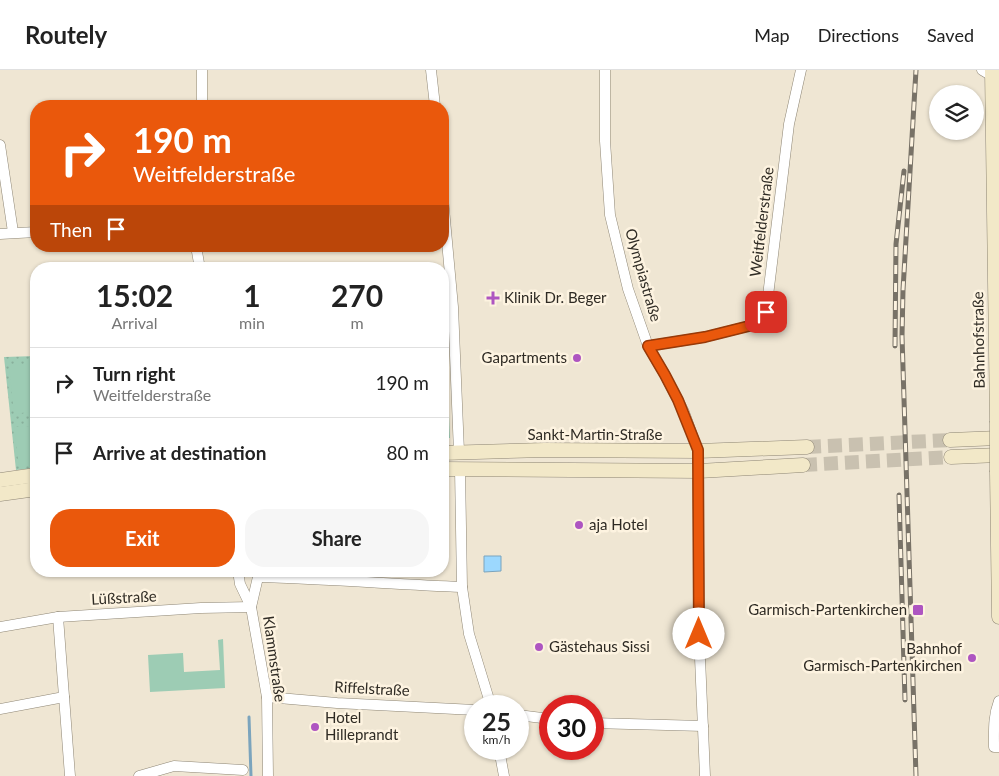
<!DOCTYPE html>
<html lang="en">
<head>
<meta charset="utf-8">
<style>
	:root { --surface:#fff; --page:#f6f6f6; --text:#222; --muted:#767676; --line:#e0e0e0; --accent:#ea580c }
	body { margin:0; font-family:Lato,sans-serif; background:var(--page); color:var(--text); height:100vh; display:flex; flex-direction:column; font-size:19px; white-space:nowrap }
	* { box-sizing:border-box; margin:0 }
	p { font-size:16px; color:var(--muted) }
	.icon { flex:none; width:28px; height:28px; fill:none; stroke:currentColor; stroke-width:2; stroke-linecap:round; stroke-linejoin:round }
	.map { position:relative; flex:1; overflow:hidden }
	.details { position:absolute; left:30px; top:192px; width:419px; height:315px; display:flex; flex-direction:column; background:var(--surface); border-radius:20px; box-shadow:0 1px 4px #0004 }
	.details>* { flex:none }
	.guide { position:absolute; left:30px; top:30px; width:419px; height:152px; border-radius:20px; box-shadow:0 1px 4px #0004; background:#ea580c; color:#fff; overflow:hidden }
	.controls { position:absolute; left:929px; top:15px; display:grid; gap:10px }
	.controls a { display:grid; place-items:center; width:55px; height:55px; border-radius:50%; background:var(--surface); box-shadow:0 1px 4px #0004; font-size:25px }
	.speed { position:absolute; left:464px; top:625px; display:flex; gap:10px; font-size:25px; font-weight:700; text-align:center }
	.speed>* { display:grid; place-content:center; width:65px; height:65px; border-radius:50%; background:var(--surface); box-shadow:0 1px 4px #0004; line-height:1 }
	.speed small { font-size:12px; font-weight:400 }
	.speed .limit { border:8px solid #d22; background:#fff; color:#111 }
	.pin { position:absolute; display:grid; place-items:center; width:42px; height:42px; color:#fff; margin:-21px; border-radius:10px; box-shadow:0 2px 8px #0006 }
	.me { position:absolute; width:55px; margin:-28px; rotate:0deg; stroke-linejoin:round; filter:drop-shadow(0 0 4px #0008) }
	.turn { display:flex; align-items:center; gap:18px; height:105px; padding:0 20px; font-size:22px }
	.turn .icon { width:65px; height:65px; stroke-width:2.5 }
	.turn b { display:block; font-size:35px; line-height:42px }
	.then { display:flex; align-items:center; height:48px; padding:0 20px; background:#0003; gap:10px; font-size:19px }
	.eta { display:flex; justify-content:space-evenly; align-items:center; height:85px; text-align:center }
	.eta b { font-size:30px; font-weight:700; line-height:35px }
	.primary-button { display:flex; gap:10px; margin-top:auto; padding:10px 20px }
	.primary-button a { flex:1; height:58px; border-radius:20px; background:var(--accent); color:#fff; font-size:20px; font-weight:700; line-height:58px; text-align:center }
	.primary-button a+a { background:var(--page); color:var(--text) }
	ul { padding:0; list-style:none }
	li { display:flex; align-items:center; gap:15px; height:70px; padding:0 20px; border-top:1px solid var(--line) }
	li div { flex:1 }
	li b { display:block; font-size:19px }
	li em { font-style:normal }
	header { display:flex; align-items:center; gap:30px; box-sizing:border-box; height:70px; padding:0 25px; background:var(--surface); border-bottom:1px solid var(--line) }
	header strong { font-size:24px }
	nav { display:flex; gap:28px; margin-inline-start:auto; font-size:18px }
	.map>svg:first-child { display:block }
	.grass { fill:url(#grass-tufts) }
	.park { fill:url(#park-dots) }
	.garden { fill:#9dccb4 }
	.water { fill:#9cd8fe; stroke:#7ba4bd }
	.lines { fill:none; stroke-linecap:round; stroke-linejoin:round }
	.stream { stroke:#7ba4bd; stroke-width:3 }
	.secondary-tunnel { stroke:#c9c1b0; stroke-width:14; stroke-dasharray:14 7; stroke-linecap:butt }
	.street-casing { stroke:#8e8675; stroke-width:11 }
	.secondary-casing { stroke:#8e8675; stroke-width:15 }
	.street { stroke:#fff; stroke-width:10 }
	.secondary { stroke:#f2e8c8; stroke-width:14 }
	.rail-casing { stroke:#787267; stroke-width:5 }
	.rail { stroke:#fdf3e0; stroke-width:3; stroke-dasharray:9; stroke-linecap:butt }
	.secondary-bridge-casing { stroke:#8e8675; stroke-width:15; stroke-linecap:butt }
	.secondary-bridge { stroke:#f2e8c8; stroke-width:14 }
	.route-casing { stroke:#983908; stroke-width:12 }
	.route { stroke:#ea580c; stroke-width:9 }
	.poi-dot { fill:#ae55c1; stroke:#fdf3e0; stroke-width:2 }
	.labels { text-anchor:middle; stroke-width:5; stroke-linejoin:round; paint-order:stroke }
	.street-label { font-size:15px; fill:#2f2b24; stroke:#fdf3e0 }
	.poi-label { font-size:15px; fill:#2f2b24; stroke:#fdf3e0; text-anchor:start }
</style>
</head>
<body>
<header>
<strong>Routely</strong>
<nav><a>Map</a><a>Directions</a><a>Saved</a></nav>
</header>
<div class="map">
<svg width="999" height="706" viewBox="0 0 999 706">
	<defs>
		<pattern id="grass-tufts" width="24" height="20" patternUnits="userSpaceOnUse" patternTransform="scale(1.25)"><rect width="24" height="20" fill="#9dccb4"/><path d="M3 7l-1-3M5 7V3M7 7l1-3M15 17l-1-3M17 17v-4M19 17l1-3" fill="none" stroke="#88af9b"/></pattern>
		<pattern id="park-dots" width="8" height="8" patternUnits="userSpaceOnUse" patternTransform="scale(1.25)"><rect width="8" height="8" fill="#9dccb4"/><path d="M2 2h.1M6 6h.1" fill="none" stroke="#88af9b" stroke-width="1.8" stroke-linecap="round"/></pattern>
	</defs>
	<rect width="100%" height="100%" fill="#efe6d3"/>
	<path class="grass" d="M448,320L450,368H443V321Z"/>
	<path class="park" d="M36,286V398L16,400L4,287Z"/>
	<g class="garden">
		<path d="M36,293V341L14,344L9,296Z"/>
		<path d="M36,356V394L19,397L14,357Z"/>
		<path d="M223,569L225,618L150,622L148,585L183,583L184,602L220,600L218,570Z"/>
	</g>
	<path class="water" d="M484,486H501V501L484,502Z"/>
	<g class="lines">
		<path class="stream" d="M249,647L251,706"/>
		<g class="secondary-tunnel">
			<path d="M807,377L950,370"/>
			<path d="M803,395L951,387"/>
		</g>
		<g class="street-casing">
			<g id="street">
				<path d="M202,0V36"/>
				<path d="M431,0L435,36"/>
				<path d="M605,0V71L610,145L628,219L648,276L665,305L684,342L698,381L699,564L705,706"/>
				<path d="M982,0L992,6L999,7"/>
				<path d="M0,75L13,162"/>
				<path d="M442,117L453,237L459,382"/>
				<path d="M0,164L36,162"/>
				<path d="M196,176L200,199"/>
				<path d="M648,276L705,267L757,254L766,242L789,54L801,0"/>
				<path d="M460,399L462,517L469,564L491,636"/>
				<path d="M238,501L240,514L251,537L267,627L268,706"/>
				<path d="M258,507C326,509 393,514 462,517"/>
				<path d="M251,537L258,507L257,501"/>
				<path d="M58,547L70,706"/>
				<path d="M0,557L58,547L201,538L251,537"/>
				<path d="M267,627L337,633L475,640"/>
				<path d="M999,631C993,647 994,660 994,677H999"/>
				<path d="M0,639L64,627"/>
				<path d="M518,645L550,649"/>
				<path d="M592,653L703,656"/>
				<path d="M499,679L504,706"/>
				<path d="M139,706L174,696L243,700"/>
			</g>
		</g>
		<g class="secondary-casing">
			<g id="secondary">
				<path d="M992,0L997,351"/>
				<path d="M950,370L999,368"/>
				<path d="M442,383L545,380L698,381L807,377"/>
				<path d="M951,387L999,385"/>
				<path d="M442,399L699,401L803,395"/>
				<path d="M997,402L999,547"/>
				<path d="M0,410L36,405"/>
				<path d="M0,424L36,419"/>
			</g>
		</g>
		<use href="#street" class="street"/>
		<use href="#secondary" class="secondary"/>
		<g class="rail-casing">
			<g id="rail">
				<path d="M895,276L896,174L904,101"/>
				<path d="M899,425L905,630"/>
				<path d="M916,706L902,266L903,220L916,0"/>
			</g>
		</g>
		<use href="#rail" class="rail"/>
		<g class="secondary-bridge-casing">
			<path id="secondary-bridge" d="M997,402V351"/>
		</g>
		<use href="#secondary-bridge" class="secondary-bridge"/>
	</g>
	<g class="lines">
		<g class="route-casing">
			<path id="route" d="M699,564L698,380L678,330L665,305L648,276L705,267L757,254L766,242"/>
		</g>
		<use href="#route" class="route"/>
	</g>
	<g class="poi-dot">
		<path d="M490.5 220.5h5v5h5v5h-5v5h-5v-5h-5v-5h5z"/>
		<circle cx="577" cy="288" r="5"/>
		<circle cx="579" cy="455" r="5"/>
		<rect x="912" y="534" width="12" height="12" rx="2.5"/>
		<circle cx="539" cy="577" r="5"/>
		<circle cx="972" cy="588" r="5"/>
		<circle cx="315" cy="657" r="5"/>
	</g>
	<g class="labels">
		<g class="street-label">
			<text transform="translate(762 152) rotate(-83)" y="5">Weitfelderstraße</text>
			<text transform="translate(643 205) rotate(74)" y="5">Olympiastraße</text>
			<text transform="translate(979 270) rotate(-91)" y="5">Bahnhofstraße</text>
			<text x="595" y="370">Sankt-Martin-Straße</text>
			<text transform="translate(124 528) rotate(-3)" y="5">Lüßstraße</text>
			<text transform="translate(274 589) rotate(82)" y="5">Klammstraße</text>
			<text transform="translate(372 619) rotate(3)" y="5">Riffelstraße</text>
		</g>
		<g class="poi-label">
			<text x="504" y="233">Klinik Dr. Beger</text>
			<text x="567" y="293" text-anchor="end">Gapartments</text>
			<text x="589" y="460">aja Hotel</text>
			<text x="907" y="545" text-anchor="end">Garmisch-Partenkirchen</text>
			<text x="549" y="582">Gästehaus Sissi</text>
			<text x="962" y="584" text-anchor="end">Bahnhof<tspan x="962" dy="17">Garmisch-Partenkirchen</tspan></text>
			<text x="325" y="653">Hotel<tspan x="325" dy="17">Hilleprandt</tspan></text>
		</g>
	</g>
</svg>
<div class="controls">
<a><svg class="icon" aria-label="layers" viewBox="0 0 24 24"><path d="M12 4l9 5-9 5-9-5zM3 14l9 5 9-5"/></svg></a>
</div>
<div class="speed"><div>25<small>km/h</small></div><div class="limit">30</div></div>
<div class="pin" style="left:766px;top:242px;background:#d93025"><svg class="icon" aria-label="arrive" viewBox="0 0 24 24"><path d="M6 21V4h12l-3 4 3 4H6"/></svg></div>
<svg class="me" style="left:699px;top:564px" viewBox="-20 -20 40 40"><circle r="19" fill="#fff"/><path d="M0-13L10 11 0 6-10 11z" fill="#ea580c"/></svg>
<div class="guide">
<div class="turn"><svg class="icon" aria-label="right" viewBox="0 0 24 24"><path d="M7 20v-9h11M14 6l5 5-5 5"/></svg><div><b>190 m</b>Weitfelderstraße</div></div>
<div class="then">Then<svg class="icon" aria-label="arrive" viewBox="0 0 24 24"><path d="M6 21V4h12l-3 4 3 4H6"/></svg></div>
</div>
<section class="details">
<div class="eta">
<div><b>15:02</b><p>Arrival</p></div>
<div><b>1</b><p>min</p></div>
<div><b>270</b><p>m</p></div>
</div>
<ul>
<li><svg class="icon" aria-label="right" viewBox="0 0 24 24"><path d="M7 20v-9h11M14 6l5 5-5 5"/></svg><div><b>Turn right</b><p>Weitfelderstraße</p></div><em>190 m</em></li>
<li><svg class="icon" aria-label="arrive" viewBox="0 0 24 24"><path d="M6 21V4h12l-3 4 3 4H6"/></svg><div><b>Arrive at destination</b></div><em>80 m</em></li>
</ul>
<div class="primary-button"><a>Exit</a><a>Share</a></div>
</section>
</div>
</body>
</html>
